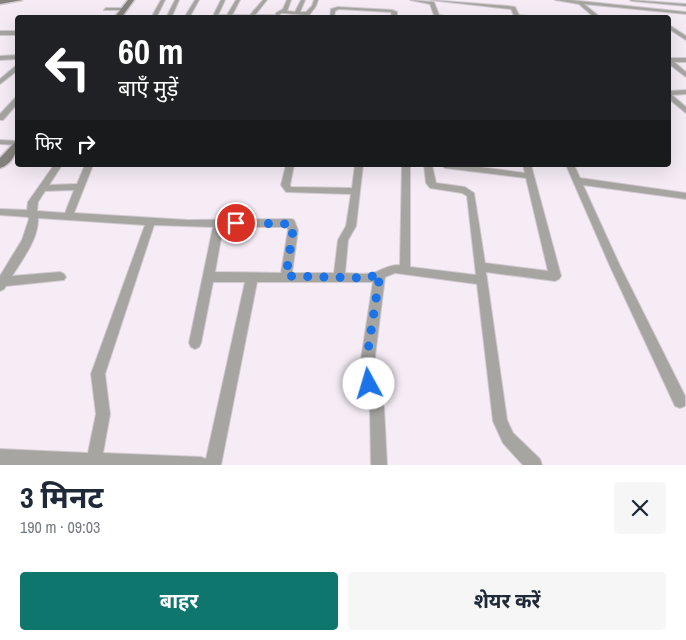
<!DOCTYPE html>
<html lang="hi">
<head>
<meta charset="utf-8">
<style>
	:root { --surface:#fff; --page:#f6f6f7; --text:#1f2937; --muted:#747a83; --accent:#0f766e }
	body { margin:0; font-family:"Archivo Narrow","Noto Sans Devanagari",sans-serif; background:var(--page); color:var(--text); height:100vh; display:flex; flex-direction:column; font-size:19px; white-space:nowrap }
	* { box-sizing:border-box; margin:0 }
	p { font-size:16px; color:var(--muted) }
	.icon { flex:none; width:28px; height:28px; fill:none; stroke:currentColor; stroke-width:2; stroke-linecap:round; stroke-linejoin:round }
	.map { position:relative; height:465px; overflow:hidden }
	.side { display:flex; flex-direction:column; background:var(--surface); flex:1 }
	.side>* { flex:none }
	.hud { position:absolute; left:15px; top:15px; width:656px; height:152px; border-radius:5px; box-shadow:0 5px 20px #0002; background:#202124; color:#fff; overflow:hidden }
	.pin { position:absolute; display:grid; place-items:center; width:42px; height:42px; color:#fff; margin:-21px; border:2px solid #fff; border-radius:50%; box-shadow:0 1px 5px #0007 }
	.me { position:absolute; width:55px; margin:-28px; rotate:354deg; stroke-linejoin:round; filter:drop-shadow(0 0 4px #0008) }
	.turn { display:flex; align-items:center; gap:18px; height:105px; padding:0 20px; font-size:22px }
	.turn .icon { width:65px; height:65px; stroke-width:2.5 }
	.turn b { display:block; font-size:35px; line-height:42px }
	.then { display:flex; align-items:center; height:48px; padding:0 20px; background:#0003; gap:10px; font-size:19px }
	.round { display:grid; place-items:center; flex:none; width:52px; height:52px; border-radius:5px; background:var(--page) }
	.overview { display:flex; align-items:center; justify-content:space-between; height:85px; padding:0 20px }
	h1 { font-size:30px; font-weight:700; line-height:38px }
	.button { display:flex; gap:10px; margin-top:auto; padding:10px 20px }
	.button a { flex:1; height:58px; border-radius:5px; background:var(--accent); color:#fff; font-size:20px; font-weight:700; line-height:58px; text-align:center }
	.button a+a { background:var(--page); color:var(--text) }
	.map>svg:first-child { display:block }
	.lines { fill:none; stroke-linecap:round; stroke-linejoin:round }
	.street-casing { stroke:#d0c9d0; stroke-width:2 }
	.secondary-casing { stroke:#d0c9d0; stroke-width:3 }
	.street { fill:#a7a5a1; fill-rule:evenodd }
	.secondary { fill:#85817c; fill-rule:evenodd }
	.route { stroke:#1a73e8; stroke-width:9; stroke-dasharray:0 16.2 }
</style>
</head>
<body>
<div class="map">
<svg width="686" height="465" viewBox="0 0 686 465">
	<rect width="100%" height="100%" fill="#f5ecf5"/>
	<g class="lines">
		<g class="street-casing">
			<g id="street">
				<path d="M161,0H165L156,18H151Z"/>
				<path d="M175,0H179L171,18H166Z"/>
				<path d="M195,0H199L189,18H184Z"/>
				<path d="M221,0H225L218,15H227L236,0H240L232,15H250L263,0H267L255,15H276V13L283,9L287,0H291L287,11L295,12L301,0H305L300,12H306L312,6L314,0H318L316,6L307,18H302L304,15L282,13L275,17L212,18Z"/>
				<path d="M410,0L434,2L439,15L456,18H435L430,4Z"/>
				<path d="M430,0L508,6L515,7L519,15L549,18H515L511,9Z"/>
				<path d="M555,0H570L686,12V14L584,4L601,18H595L579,4Z"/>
				<path d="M630,0L686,4V6L632,1Z"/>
				<path d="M338,7L392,10L397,12V18H392L391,12L339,9L335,11L334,18H330L331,9Z"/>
				<path d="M106,8H124L126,9L124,10H104Z"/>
				<path d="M669,25L686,36V40L669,29Z"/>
				<rect x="0" y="31" width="18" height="4"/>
				<path d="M18,55V59L0,60V56Z"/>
				<path d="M669,58H686V62H674L686,72V77L669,64Z"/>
				<path d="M18,64V70L0,84V79Z"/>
				<path d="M686,90V94L672,95L686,107V113L669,99V91Z"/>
				<path d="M18,97V103L3,120H0V114L15,98Z"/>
				<path d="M0,140L18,141V145L0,144Z"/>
				<path d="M54,165H62L49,185L77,184L85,165H93L74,213L188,220L291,219L294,220L298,230L292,273H334L338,240L346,226L351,194L286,192L281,185L286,165H294L290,185L291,187L352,188L355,165H363L356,226L348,240L345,273C354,273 364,275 373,273C382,270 390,264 400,265L402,165H410V267L476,275L467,196L462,193L430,188L426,183L424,165H432L436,183L465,187L474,193L485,263L548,271L526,178L445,168L441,165H465L525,173L523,165H531L561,276L559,279L555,281L486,272L507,420L513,433L540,459L542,465H523L503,443L493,421L477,284L395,273L385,277L373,372L384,408L387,465H371L370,408L359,372L373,282H257L221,465H0V449L88,453L96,414L91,374L145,225L38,218C39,238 22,260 12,276L60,272L64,274L66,277L64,280L6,286L4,289L0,291V276L22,240L29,219L28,217L0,215V209L27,210L28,202ZM74,190L65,213L37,211L38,202L45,191ZM154,225L213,227L189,343L191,347L195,349L199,347L201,343L213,282H245L206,459L201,457L103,453L110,414L105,374ZM223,227H287L288,230L281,273L215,272Z"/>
				<path d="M566,165H574L580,178L686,193V199L583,185L620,266L685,396V406L680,408L675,406L610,266Z"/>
			</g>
		</g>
		<g class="secondary-casing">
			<g id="secondary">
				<path d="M0,0H22L0,4Z"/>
				<path d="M128,0H134L121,18H114Z"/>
				<path d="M18,141C18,152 11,165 0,168V158L15,142Z"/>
			</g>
		</g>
		<use href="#street" class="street"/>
		<use href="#secondary" class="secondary"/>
	</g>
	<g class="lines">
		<path class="route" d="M236,223L291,224L293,230L286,276L366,278L380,274L366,363L369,384"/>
	</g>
</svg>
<div class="pin" style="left:236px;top:223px;background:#d93025"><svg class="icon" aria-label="arrive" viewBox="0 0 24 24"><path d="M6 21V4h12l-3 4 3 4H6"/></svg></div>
<svg class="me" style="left:369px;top:384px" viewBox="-20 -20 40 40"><circle r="19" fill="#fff"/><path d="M0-13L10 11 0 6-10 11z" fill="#1a73e8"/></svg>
<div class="hud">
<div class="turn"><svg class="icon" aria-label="left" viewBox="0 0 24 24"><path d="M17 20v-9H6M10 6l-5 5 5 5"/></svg><div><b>60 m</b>बाएँ मुड़ें</div></div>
<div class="then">फिर<svg class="icon" aria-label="right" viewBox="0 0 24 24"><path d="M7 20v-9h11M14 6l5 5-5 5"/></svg></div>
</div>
</div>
<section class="side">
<div class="overview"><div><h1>3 मिनट</h1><p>190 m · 09:03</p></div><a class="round"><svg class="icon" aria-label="close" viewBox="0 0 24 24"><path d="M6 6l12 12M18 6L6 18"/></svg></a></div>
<div class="button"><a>बाहर</a><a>शेयर करें</a></div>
</section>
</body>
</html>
